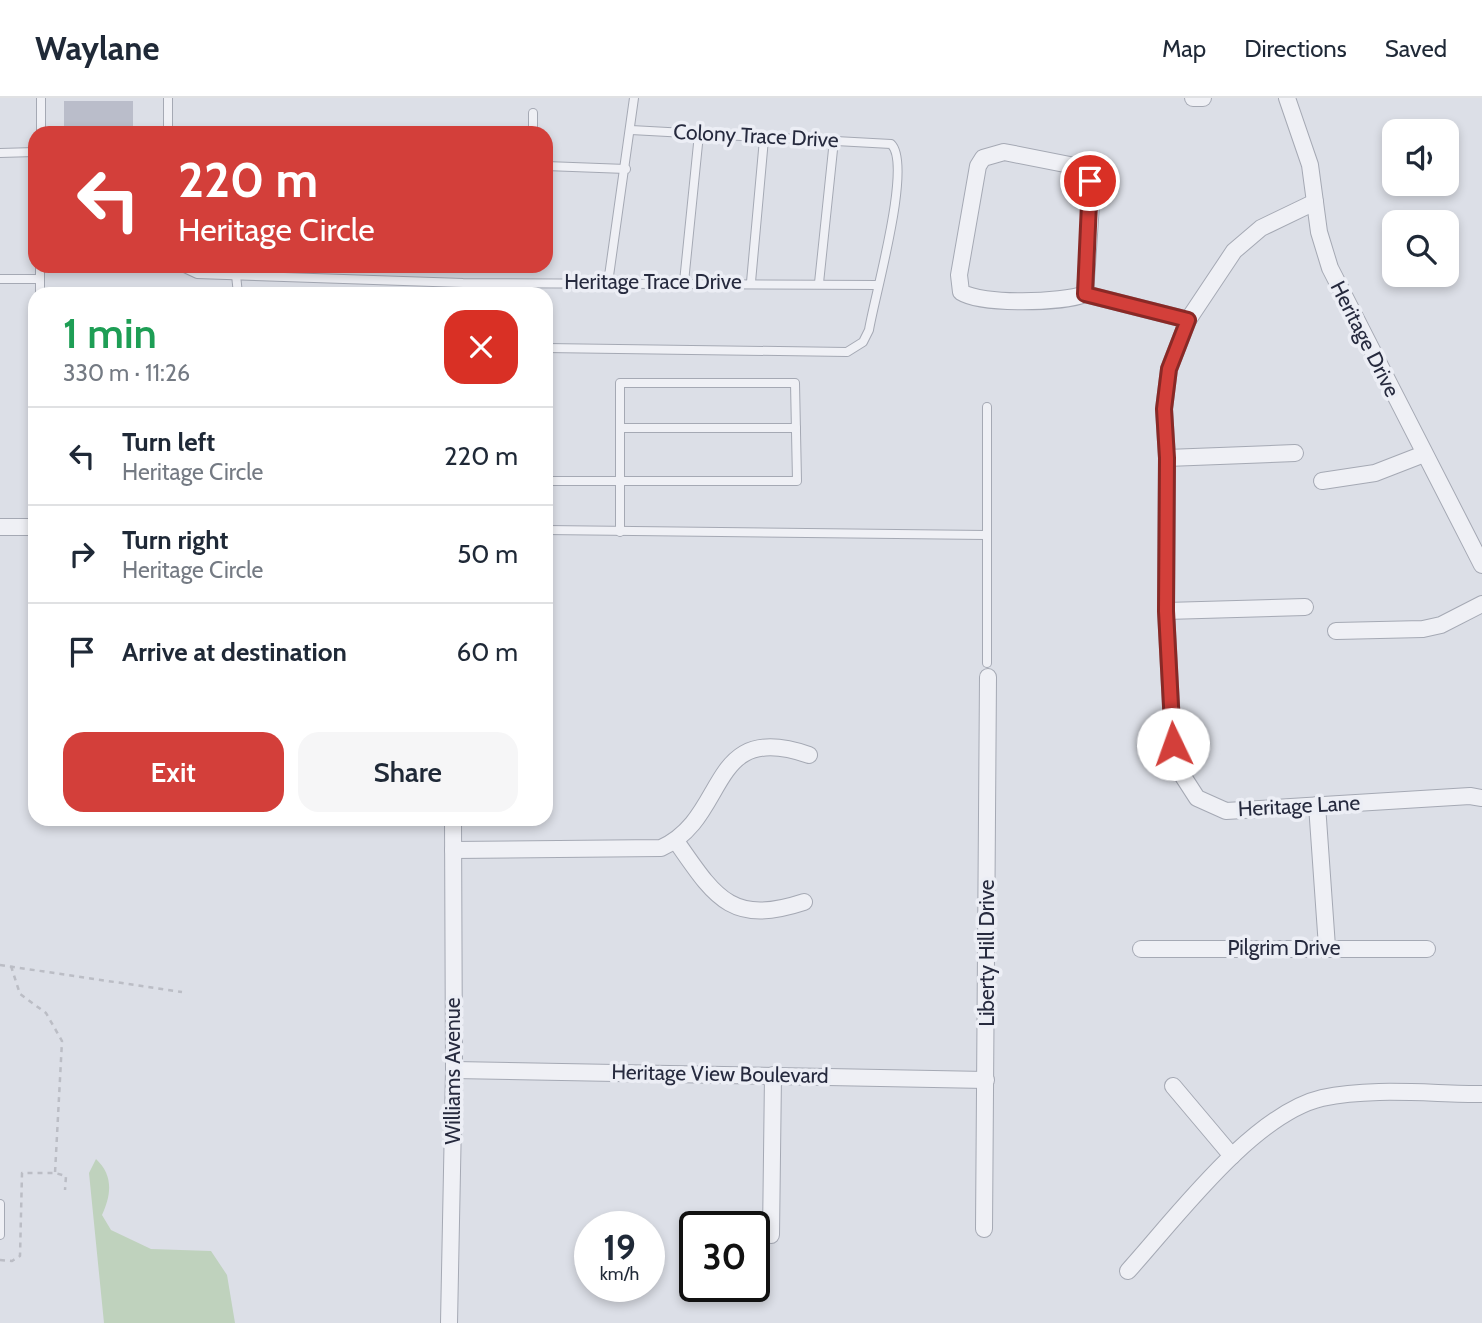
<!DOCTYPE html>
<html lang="en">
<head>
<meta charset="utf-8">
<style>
	:root { --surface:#fff; --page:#f6f6f7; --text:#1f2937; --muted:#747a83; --line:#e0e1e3; --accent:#d33f3a }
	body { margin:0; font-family:Cabin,sans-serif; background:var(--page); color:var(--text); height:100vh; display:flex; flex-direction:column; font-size:26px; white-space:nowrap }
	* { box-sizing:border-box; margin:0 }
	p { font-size:23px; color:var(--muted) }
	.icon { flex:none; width:38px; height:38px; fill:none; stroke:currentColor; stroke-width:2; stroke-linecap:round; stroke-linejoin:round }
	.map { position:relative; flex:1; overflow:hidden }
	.panel { position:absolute; left:28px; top:189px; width:525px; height:539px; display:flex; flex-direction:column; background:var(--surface); border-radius:21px; box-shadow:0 4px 10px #0003 }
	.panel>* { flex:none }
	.banner { position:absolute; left:28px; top:28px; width:525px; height:147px; border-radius:21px; box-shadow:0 4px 10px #0003; background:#d33f3a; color:#fff; overflow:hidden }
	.controls { position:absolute; left:1382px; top:21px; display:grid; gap:14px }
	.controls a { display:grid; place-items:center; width:77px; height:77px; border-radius:14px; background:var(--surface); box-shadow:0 4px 10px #0003; font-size:35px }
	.speed { position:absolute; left:574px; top:1113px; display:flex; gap:14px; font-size:35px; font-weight:700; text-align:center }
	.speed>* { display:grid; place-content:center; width:91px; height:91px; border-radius:50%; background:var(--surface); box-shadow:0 4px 10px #0003; line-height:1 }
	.speed small { font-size:18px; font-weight:400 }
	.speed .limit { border:4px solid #111; border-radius:10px; background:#fff; color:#111 }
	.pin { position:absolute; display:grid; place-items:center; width:60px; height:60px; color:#fff; margin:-30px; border:4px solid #fff; border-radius:50%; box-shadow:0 2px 7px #0007 }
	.me { position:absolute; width:77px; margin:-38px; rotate:357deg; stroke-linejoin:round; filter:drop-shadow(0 0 5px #0008) }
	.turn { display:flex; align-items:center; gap:24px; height:147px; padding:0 35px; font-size:32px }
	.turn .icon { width:91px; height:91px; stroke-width:2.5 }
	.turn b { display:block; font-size:49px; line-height:60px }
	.round { display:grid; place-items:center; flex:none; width:74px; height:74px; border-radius:21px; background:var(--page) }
	.head { display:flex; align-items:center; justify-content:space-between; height:119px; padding:0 35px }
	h1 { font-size:42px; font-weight:600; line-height:52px; color:#1e9e55 }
	.button { display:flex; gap:14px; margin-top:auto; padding:14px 35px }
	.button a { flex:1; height:80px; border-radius:21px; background:var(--accent); color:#fff; font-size:28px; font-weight:600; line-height:80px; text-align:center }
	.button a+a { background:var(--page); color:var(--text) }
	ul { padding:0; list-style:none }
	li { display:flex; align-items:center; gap:21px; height:98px; padding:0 35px; border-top:2px solid var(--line) }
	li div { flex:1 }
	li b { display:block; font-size:26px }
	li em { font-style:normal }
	header { display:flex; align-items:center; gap:42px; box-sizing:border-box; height:98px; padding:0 35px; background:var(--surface); border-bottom:2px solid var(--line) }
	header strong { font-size:33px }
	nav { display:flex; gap:38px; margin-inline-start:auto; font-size:24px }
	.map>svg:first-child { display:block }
	.green { fill:#bfd2bd }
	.building { fill:#babdca }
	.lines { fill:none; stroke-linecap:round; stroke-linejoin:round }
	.service-casing { stroke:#a5a9b4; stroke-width:10 }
	.minor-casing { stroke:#a5a9b4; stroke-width:18 }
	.path { stroke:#bbbdc5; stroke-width:2.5; stroke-dasharray:5 5; stroke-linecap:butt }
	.service { stroke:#eff0f5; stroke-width:8 }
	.minor { stroke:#eff0f5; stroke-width:16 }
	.route-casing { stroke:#892926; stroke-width:18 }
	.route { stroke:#d33f3a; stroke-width:12 }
	.labels { text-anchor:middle; stroke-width:7; stroke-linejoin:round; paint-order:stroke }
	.street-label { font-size:21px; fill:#262a3e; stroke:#eceef5 }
</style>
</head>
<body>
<header>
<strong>Waylane</strong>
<nav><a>Map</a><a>Directions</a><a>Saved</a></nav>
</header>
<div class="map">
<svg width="1482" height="1225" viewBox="0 0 1482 1225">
	<rect width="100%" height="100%" fill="#dcdfe7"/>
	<path class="green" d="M96,1061C114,1078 111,1097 102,1117L111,1132L151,1151L211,1153L227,1177L235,1225H104L89,1075Z"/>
	<rect class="building" x="64" y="3" width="69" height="32"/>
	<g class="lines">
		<g class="service-casing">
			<g id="service">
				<path d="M168,0V35"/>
				<path d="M533,15V35"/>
				<path d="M41,35V0"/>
				<path d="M183,35H275"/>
				<path d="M0,55L35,54"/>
				<path d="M546,68L626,71"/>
				<path d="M180,168L197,176L463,185L877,187"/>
				<path d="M236,177L238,196"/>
				<path d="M0,181H40"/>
				<path d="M684,184L699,36"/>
				<path d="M751,184L764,41"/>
				<path d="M608,185L634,0"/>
				<path d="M819,185L834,42"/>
				<path d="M40,196V168"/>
				<path d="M546,250L847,254L863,244L869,232C874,200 913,66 891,46L631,32"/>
				<path d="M987,309V565"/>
				<path d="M620,330H796"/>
				<path d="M546,383H797L795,285H620V434"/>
				<path d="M546,432L986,437"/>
				<path d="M0,1106V1137"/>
			</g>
		</g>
		<g class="minor-casing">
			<g id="minor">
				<path d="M1193,0H1203"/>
				<path d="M1287,0L1310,67L1319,134L1330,170L1482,467"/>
				<path d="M1315,104L1261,130L1234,153L1188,222L1169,271L1164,311L1167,360L1166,513L1173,646L1177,669L1197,700L1226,713L1470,698L1482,700"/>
				<path d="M1085,196L1092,92L1085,70L1004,54L983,60L978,68L959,177L961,194C982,207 1062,205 1085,196L1188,222"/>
				<path d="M1167,360L1295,355"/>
				<path d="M1322,383L1375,375L1424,356"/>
				<path d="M0,429H35"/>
				<path d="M1166,513L1305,509"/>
				<path d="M1336,533L1423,531L1441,527L1482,506"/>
				<path d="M1317,707L1327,849"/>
				<path d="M676,743C715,799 731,828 804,804"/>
				<path d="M453,752L661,750C730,719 706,621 809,657"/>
				<path d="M1141,851H1427"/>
				<path d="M454,972L986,982"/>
				<path d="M1173,988L1232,1058"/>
				<path d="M984,1131L988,579"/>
				<path d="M771,1137L773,977"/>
				<path d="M1128,1173C1175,1121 1253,1016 1322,1000C1373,989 1430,996 1482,996"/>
				<path d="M449,1225L454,972L453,721"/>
			</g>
		</g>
		<g class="path">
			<path d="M0,867L182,894"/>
			<path d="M11,868L20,896L46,915L62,943L55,1075"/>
			<path d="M0,1162L12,1163L20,1158L22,1075H55L66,1078L65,1092"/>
		</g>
		<use href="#service" class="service"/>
		<use href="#minor" class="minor"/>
	</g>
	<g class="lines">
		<g class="route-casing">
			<path id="route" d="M1090,83L1085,196L1188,222L1169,271L1164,311L1167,360L1166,513L1173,646"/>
		</g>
		<use href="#route" class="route"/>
	</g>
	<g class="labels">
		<g class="street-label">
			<text transform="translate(756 38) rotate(3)" y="7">Colony Trace Drive</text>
			<text x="653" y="191">Heritage Trace Drive</text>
			<text transform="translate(1365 241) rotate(63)" y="7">Heritage Drive</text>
			<text transform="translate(1299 708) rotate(-3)" y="7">Heritage Lane</text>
			<text x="1284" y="857">Pilgrim Drive</text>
			<text transform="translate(987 855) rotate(-90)" y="7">Liberty Hill Drive</text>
			<text transform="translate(453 973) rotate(-90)" y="7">Williams Avenue</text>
			<text transform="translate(720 976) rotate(1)" y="7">Heritage View Boulevard</text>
		</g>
	</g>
</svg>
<div class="controls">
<a><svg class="icon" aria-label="sound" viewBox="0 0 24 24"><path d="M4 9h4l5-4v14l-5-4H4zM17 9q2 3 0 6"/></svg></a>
<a><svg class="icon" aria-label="search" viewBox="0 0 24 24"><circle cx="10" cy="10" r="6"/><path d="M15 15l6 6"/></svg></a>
</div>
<div class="speed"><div>19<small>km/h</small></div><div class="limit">30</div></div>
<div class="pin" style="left:1090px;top:83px;background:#d93025"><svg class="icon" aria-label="arrive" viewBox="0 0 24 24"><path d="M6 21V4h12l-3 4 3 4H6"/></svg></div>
<svg class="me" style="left:1173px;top:646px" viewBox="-20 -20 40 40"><circle r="19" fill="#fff"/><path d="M0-13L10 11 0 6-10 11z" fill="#d33f3a"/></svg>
<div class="banner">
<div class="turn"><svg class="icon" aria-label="left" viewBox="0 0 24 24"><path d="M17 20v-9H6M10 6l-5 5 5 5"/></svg><div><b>220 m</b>Heritage Circle</div></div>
</div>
<section class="panel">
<div class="head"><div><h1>1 min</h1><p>330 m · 11:26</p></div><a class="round" style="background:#d93025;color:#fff"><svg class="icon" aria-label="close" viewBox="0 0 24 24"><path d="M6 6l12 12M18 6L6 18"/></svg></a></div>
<ul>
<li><svg class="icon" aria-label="left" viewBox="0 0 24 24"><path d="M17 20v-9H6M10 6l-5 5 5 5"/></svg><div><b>Turn left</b><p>Heritage Circle</p></div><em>220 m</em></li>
<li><svg class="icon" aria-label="right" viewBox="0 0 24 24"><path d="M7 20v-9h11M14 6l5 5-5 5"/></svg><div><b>Turn right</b><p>Heritage Circle</p></div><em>50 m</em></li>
<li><svg class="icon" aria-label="arrive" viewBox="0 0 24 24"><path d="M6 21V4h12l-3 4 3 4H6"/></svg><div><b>Arrive at destination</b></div><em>60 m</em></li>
</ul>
<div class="button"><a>Exit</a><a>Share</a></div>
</section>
</div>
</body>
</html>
